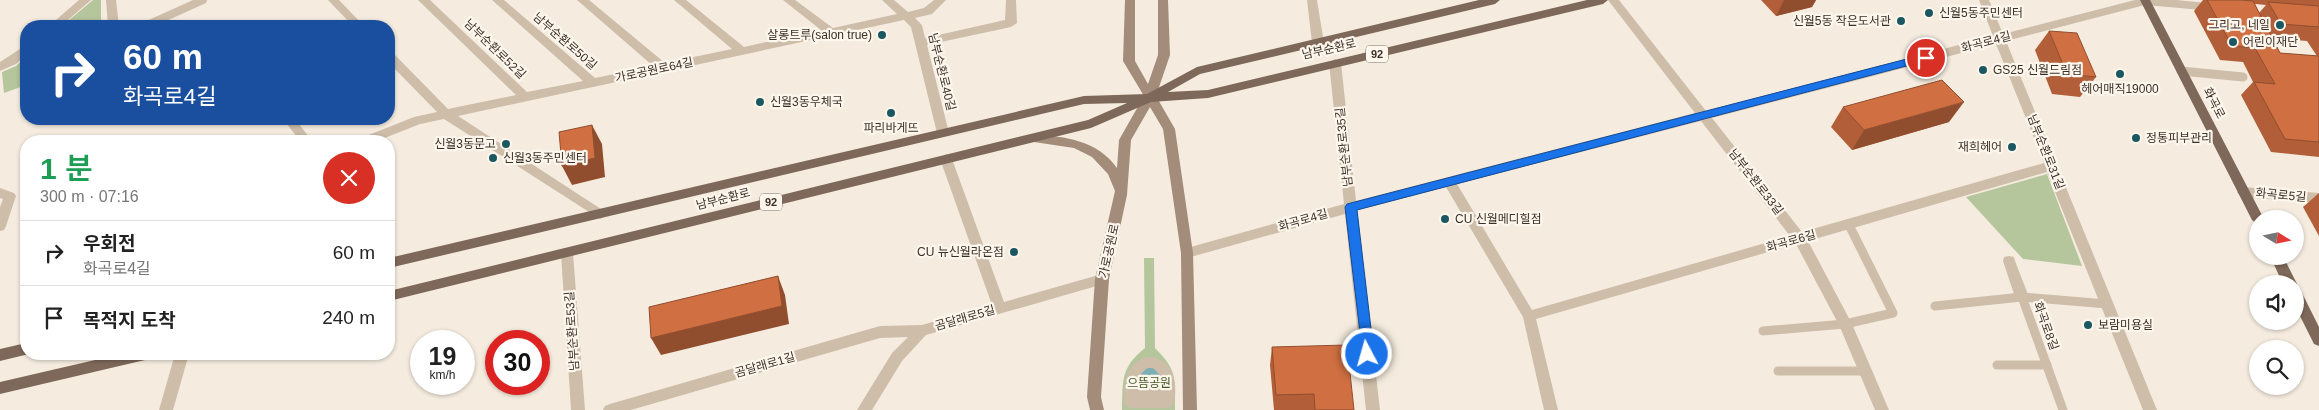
<!DOCTYPE html>
<html lang="ko">
<head>
<meta charset="utf-8">
<style>
	:root { --surface:#fff; --page:#f2f2f2; --text:#222; --muted:#767676; --line:#e0e0e0 }
	body { margin:0; font-family:Helvetica,"Noto Sans KR",sans-serif; background:var(--page); color:var(--text); height:100vh; display:flex; flex-direction:column; font-size:19px; white-space:nowrap }
	* { box-sizing:border-box; margin:0 }
	p { font-size:16px; color:var(--muted) }
	.icon { flex:none; width:28px; height:28px; fill:none; stroke:currentColor; stroke-width:2; stroke-linecap:round; stroke-linejoin:round }
	.map { position:relative; flex:1; overflow:hidden }
	.drawer { position:absolute; left:20px; top:135px; width:375px; height:225px; display:flex; flex-direction:column; background:var(--surface); border-radius:20px; box-shadow:0 1px 4px #0004 }
	.drawer>* { flex:none }
	.guide { position:absolute; left:20px; top:20px; width:375px; height:105px; border-radius:20px; box-shadow:0 1px 4px #0004; background:#1a4fa0; color:#fff; overflow:hidden }
	.needle { width:32px; rotate:100deg }
	.fabs { position:absolute; left:2249px; top:210px; display:grid; gap:10px }
	.fabs a { display:grid; place-items:center; width:55px; height:55px; border-radius:50%; background:var(--surface); box-shadow:0 1px 4px #0004; font-size:25px }
	.speed { position:absolute; left:410px; top:330px; display:flex; gap:10px; font-size:25px; font-weight:700; text-align:center }
	.speed>* { display:grid; place-content:center; width:65px; height:65px; border-radius:50%; background:var(--surface); box-shadow:0 1px 4px #0004; line-height:1 }
	.speed small { font-size:12px; font-weight:400 }
	.speed .limit { border:8px solid #d22; background:#fff; color:#111 }
	.pin { position:absolute; display:grid; place-items:center; width:42px; height:42px; color:#fff; margin:-21px; border:2px solid #fff; border-radius:50%; box-shadow:0 1px 5px #0007 }
	.me { position:absolute; width:55px; margin:-28px; rotate:354deg; stroke-linejoin:round; filter:drop-shadow(0 0 4px #0008) }
	.turn { display:flex; align-items:center; gap:18px; height:105px; padding:0 20px; font-size:22px }
	.turn .icon { width:65px; height:65px; stroke-width:2.5 }
	.turn b { display:block; font-size:35px; line-height:42px }
	.round { display:grid; place-items:center; flex:none; width:52px; height:52px; border-radius:26px; background:var(--page) }
	.summary { display:flex; align-items:center; justify-content:space-between; height:85px; padding:0 20px }
	h1 { font-size:30px; font-weight:600; line-height:38px; color:#1e9e55 }
	ul { padding:0; list-style:none }
	li { display:flex; align-items:center; gap:15px; height:65px; padding:0 20px; border-top:1px solid var(--line) }
	li div { flex:1 }
	li b { display:block; font-size:19px }
	li em { font-style:normal }
	.map>svg:first-child { display:block }
	.green { fill:#b5c69d }
	.water { fill:#7baeb5 }
	.lines { fill:none; stroke-linecap:round; stroke-linejoin:round }
	.service { stroke:#cebda9; stroke-width:9 }
	.pedestrian { fill:#cebda9; fill-rule:evenodd }
	.minor { fill:#cebda9; fill-rule:evenodd }
	.secondary { fill:#a38c7a; fill-rule:evenodd }
	.primary { fill:#7e6859; fill-rule:evenodd }
	.wall { fill:#b25f39; fill-rule:evenodd }
	.shaded-wall { fill:#914e2e }
	.building { fill:#cf6f42; stroke:#914e2e }
	.route { fill:#1a73e8; stroke:#114b97 }
	.poi-dot { fill:#1b5761; stroke:#fcf6ec; stroke-width:2 }
	.labels { text-anchor:middle; stroke-width:4.5; stroke-linejoin:round; paint-order:stroke }
	.shield { fill:#fcf6ec; stroke:#756b64; stroke-width:1 }
	.shield-label { font-size:11px; font-weight:bold; fill:#3b3029 }
	.poi-label { font-size:12px; fill:#3b3029; stroke:#fcf6ec; text-anchor:start }
	.street-label { font-size:12px; fill:#3b3029; stroke:#fcf6ec }
	.park-label { font-size:12px; fill:#465c2b; stroke:#fcf6ec }
</style>
</head>
<body>
<div class="map">
<svg width="2319" height="410" viewBox="0 0 2319 410">
	<rect width="100%" height="100%" fill="#f5ecdf"/>
	<g class="green">
		<path d="M93,0H101V26H62Z"/>
		<path d="M26,57V85L4,93L2,72L16,66Z"/>
		<path d="M2047,174L2082,266L2023,259L1966,197Z"/>
		<path d="M1144,258H1154L1155,348C1178,371 1175,379 1175,410H1122C1123,381 1120,368 1145,348Z"/>
	</g>
	<circle class="water" cx="1150" cy="379" r="11"/>
	<g class="lines">
		<g class="service">
			<path d="M2181,71L2243,77"/>
			<path d="M2022,297L2063,410"/>
			<path d="M1935,306L2022,297L2107,304"/>
			<path d="M1763,331L1845,324L1893,313L1849,225"/>
			<path d="M1997,365H2047"/>
			<path d="M1778,371H1865"/>
		</g>
		<path class="pedestrian" d="M1147,357C1172,355 1181,387 1172,406L1167,408H1131L1126,406L1124,402C1125,382 1125,363 1147,357ZM1147,368H1153L1159,374V384L1153,389H1147L1141,384V374Z"/>
		<g class="minor">
			<path d="M79,0H91L61,26H49Z"/>
			<path d="M106,0H116L119,26H108Z"/>
			<path d="M193,0H207L206,3L155,26H140L142,23Z"/>
			<path d="M328,0H339L364,26H353Z"/>
			<path d="M418,0H430L527,92L583,81L492,0H504L595,78L653,66L577,0H589L665,63L732,49L674,0H686L744,47L821,30L783,0H795L833,28L897,14L882,0H894L908,12L924,8L934,0H946L932,14L915,18L922,25L925,38L1005,20L1006,0H1016L1017,23L1011,27L927,45L949,133L943,137L937,133L911,27L904,20L458,116L604,211L606,214L604,217L600,219L444,119L420,124L377,141H359L361,138L414,117L437,112L389,63V52L393,53L448,109L516,95Z"/>
			<path d="M1307,0H1317L1324,43L1322,46H1314L1312,43Z"/>
			<path d="M1608,0H1619L1706,111L1993,36L1979,0H1989L2003,34L2135,0H2176L2218,4L2219,7L2218,10L2214,11L2145,5L2006,41L2157,410H2143L2047,172L1808,241L1852,324L1889,410H1875L1839,325L1796,244L1536,319L1558,410H1544L1523,317L1446,187L1357,210L1380,410H1366L1345,214L1187,258L1182,257L1181,253L1182,249L1187,248L1344,204L1329,63L1335,59L1341,63L1356,201L1695,113ZM1996,44L2044,163L1802,232L1712,118ZM1701,121L1790,236L1532,310L1457,184Z"/>
			<path d="M26,45V55L16,64L0,71V62Z"/>
			<path d="M283,119H295L312,141H300Z"/>
			<path d="M946,154L952,159L1004,302L1102,274L1107,275L1109,279L1107,283L926,335L902,361L872,410H857L892,353L908,337L880,338L631,410H603L605,406L610,404L880,326L922,325L992,305L940,159Z"/>
			<path d="M2243,187L2319,193V203L2243,197L2239,195L2237,192L2239,189Z"/>
			<path d="M0,188L14,193L16,196L6,226L4,230L0,231V207L3,199L0,198Z"/>
			<path d="M567,248L572,249L573,253L585,410H571L561,253L562,249Z"/>
			<path d="M2009,256L2014,257L2015,261L2029,297L2027,301L2022,302L2017,301L2015,297L2003,261L2004,257Z"/>
			<path d="M175,354H189L173,410H159Z"/>
		</g>
		<path class="secondary" d="M1125,0H1135V61L1148,84L1158,55V0H1168L1170,55L1156,96L1175,129L1193,253L1197,410H1183L1181,253L1163,129L1150,107L1131,140L1127,195L1109,279L1101,397L1104,410H1090L1087,397L1095,279L1115,191L1108,174L1092,157L1074,148L1034,142L1028,138L1034,134C1066,137 1097,140 1117,168L1119,140L1144,96L1123,61Z"/>
		<g class="primary">
			<path d="M1479,0H1500L1495,4L1200,74L1168,92L1208,90L1587,0H1608L1603,4L1208,98L1151,102L1091,128L389,301V291L1088,120L1127,103L1084,104L389,268V258L1084,96L1147,94L1197,67Z"/>
			<path d="M2140,0H2150L2264,219H2258V225L2252,220Z"/>
			<path d="M2270,256H2283L2297,284L2295,287V284H2283Z"/>
			<path d="M2295,288L2300,289L2319,327V346L2314,344L2295,306Z"/>
			<path d="M26,343V354H29L0,361V349Z"/>
			<path d="M121,354H152L150,358L145,360L0,394V382Z"/>
		</g>
	</g>
	<g class="wall">
		<path d="M1761,0H1816L1812,7L1776,16Z"/>
		<path d="M2202,0H2319V157L2271,152L2241,95L2253,82L2243,62L2220,60L2194,11L2203,0ZM2255,4H2256L2266,5L2259,13ZM2273,38L2307,41L2317,56L2280,53Z"/>
		<path d="M2049,31L2096,77L2080,97L2052,94L2035,50Z"/>
		<path d="M1843,107L1949,122L1852,150L1831,127Z"/>
		<path d="M2319,193V236L2303,207Z"/>
		<path d="M1272,347L1354,410H1274L1270,365Z"/>
	</g>
	<g class="shaded-wall">
		<path d="M1784,0H1816L1812,7L1776,16Z"/>
		<path d="M1964,102L1949,122L1852,150L1864,130Z"/>
		<path d="M592,125L602,144L605,177L572,185L562,166Z"/>
		<path d="M778,276L785,295L789,324L661,355L651,338Z"/>
	</g>
	<g class="building">
		<path d="M2207,0H2241L2253,1L2280,53L2319,56V142L2285,139L2254,82L2275,84L2255,48L2232,46Z"/>
		<path d="M2268,2L2319,6V27L2281,24Z"/>
		<path d="M2049,31L2077,33L2096,77L2067,74Z"/>
		<path d="M1942,80L1964,102L1864,130L1843,107Z"/>
		<path d="M592,125L595,158L562,166L559,132Z"/>
		<path d="M778,276L782,306L651,338L649,307Z"/>
		<path d="M1347,345L1354,410H1315L1314,394L1276,395L1272,347Z"/>
	</g>
	<path class="route" d="M1926,54L1929,55V60L1357,210L1374,354L1372,358H1363L1345,207L1347,204Z"/>
	<g class="poi-dot">
		<circle cx="1929" cy="13" r="5"/>
		<circle cx="1901" cy="21" r="5"/>
		<circle cx="2280" cy="25" r="5"/>
		<circle cx="882" cy="35" r="5"/>
		<circle cx="2233" cy="42" r="5"/>
		<circle cx="1983" cy="70" r="5"/>
		<circle cx="2120" cy="74" r="5"/>
		<circle cx="760" cy="102" r="5"/>
		<circle cx="891" cy="113" r="5"/>
		<circle cx="2136" cy="138" r="5"/>
		<circle cx="506" cy="144" r="5"/>
		<circle cx="2012" cy="147" r="5"/>
		<circle cx="493" cy="158" r="5"/>
		<circle cx="1445" cy="219" r="5"/>
		<circle cx="1014" cy="252" r="5"/>
		<circle cx="2088" cy="325" r="5"/>
	</g>
	<g class="labels">
		<g class="shield">
			<rect x="1366" y="45.5" width="22" height="17" rx="4"/>
			<rect x="760" y="193.5" width="22" height="17" rx="4"/>
		</g>
		<g class="shield-label">
			<text x="1377" y="58">92</text>
			<text x="771" y="206">92</text>
		</g>
		<g class="poi-label">
			<text x="1939" y="17">신월5동주민센터</text>
			<text x="1891" y="25" text-anchor="end">신월5동 작은도서관</text>
			<text x="2270" y="29" text-anchor="end">그리고, 네일</text>
			<text x="872" y="39" text-anchor="end">살롱트루(salon true)</text>
			<text x="2243" y="46">어린이재단</text>
			<text x="1993" y="74">GS25 신월드림점</text>
			<text x="2120" y="93" text-anchor="middle">헤어매직19000</text>
			<text x="770" y="106">신월3동우체국</text>
			<text x="891" y="132" text-anchor="middle">파리바게뜨</text>
			<text x="2146" y="142">정통피부관리</text>
			<text x="496" y="148" text-anchor="end">신월3동문고</text>
			<text x="2002" y="151" text-anchor="end">재희헤어</text>
			<text x="503" y="162">신월3동주민센터</text>
			<text x="1455" y="223">CU 신월메디힐점</text>
			<text x="1004" y="256" text-anchor="end">CU 뉴신월라온점</text>
			<text x="2098" y="329">보람미용실</text>
		</g>
		<g class="street-label">
			<text transform="translate(565 41) rotate(41)" y="4">남부순환로50길</text>
			<text transform="translate(1986 42) rotate(-15)" y="4">화곡로4길</text>
			<text transform="translate(495 49) rotate(44)" y="4">남부순환로52길</text>
			<text transform="translate(1329 49) rotate(-13)" y="4">남부순환로</text>
			<text transform="translate(654 70) rotate(-12)" y="4">가로공원로64길</text>
			<text transform="translate(942 72) rotate(76)" y="4">남부순환로40길</text>
			<text transform="translate(2214 103) rotate(63)" y="4">화곡로</text>
			<text transform="translate(1344 147) rotate(-96)" y="4">남부순환로35길</text>
			<text transform="translate(2046 152) rotate(68)" y="4">남부순환로31길</text>
			<text transform="translate(1756 182) rotate(52)" y="4">남부순환로33길</text>
			<text transform="translate(2281 195) rotate(5)" y="4">화곡로5길</text>
			<text transform="translate(723 199) rotate(-14)" y="4">남부순환로</text>
			<text transform="translate(1303 220) rotate(-16)" y="4">화곡로4길</text>
			<text transform="translate(1791 241) rotate(-16)" y="4">화곡로6길</text>
			<text transform="translate(1109 251) rotate(-77)" y="4">가로공원로</text>
			<text transform="translate(965 318) rotate(-16)" y="4">곰달래로5길</text>
			<text transform="translate(2046 326) rotate(70)" y="4">화곡로8길</text>
			<text transform="translate(572 331) rotate(-94)" y="4">남부순환로53길</text>
			<text transform="translate(765 365) rotate(-16)" y="4">곰달래로1길</text>
		</g>
		<g class="park-label">
			<text x="1149" y="387">으뜸공원</text>
		</g>
	</g>
</svg>
<div class="fabs">
<a><svg class="needle" viewBox="-14 -14 28 28"><path d="M0-13l5 13h-10z" fill="#e53935"/><path d="M0 13l5-13h-10z" fill="#767676"/></svg></a>
<a><svg class="icon" aria-label="sound" viewBox="0 0 24 24"><path d="M4 9h4l5-4v14l-5-4H4zM17 9q2 3 0 6"/></svg></a>
<a><svg class="icon" aria-label="search" viewBox="0 0 24 24"><circle cx="10" cy="10" r="6"/><path d="M15 15l6 6"/></svg></a>
</div>
<div class="speed"><div>19<small>km/h</small></div><div class="limit">30</div></div>
<div class="pin" style="left:1926px;top:58px;background:#d93025"><svg class="icon" aria-label="arrive" viewBox="0 0 24 24"><path d="M6 21V4h12l-3 4 3 4H6"/></svg></div>
<svg class="me" style="left:1367px;top:354px" viewBox="-20 -20 40 40"><circle r="17" fill="#1a73e8" stroke="#fff" stroke-width="3"/><path d="M0-11L8 9 0 5-8 9z" fill="#fff"/></svg>
<div class="guide">
<div class="turn"><svg class="icon" aria-label="right" viewBox="0 0 24 24"><path d="M7 20v-9h11M14 6l5 5-5 5"/></svg><div><b>60 m</b>화곡로4길</div></div>
</div>
<section class="drawer">
<div class="summary"><div><h1>1 분</h1><p>300 m · 07:16</p></div><a class="round" style="background:#d93025;color:#fff"><svg class="icon" aria-label="close" viewBox="0 0 24 24"><path d="M6 6l12 12M18 6L6 18"/></svg></a></div>
<ul>
<li><svg class="icon" aria-label="right" viewBox="0 0 24 24"><path d="M7 20v-9h11M14 6l5 5-5 5"/></svg><div><b>우회전</b><p>화곡로4길</p></div><em>60 m</em></li>
<li><svg class="icon" aria-label="arrive" viewBox="0 0 24 24"><path d="M6 21V4h12l-3 4 3 4H6"/></svg><div><b>목적지 도착</b></div><em>240 m</em></li>
</ul>
</section>
</div>
</body>
</html>
